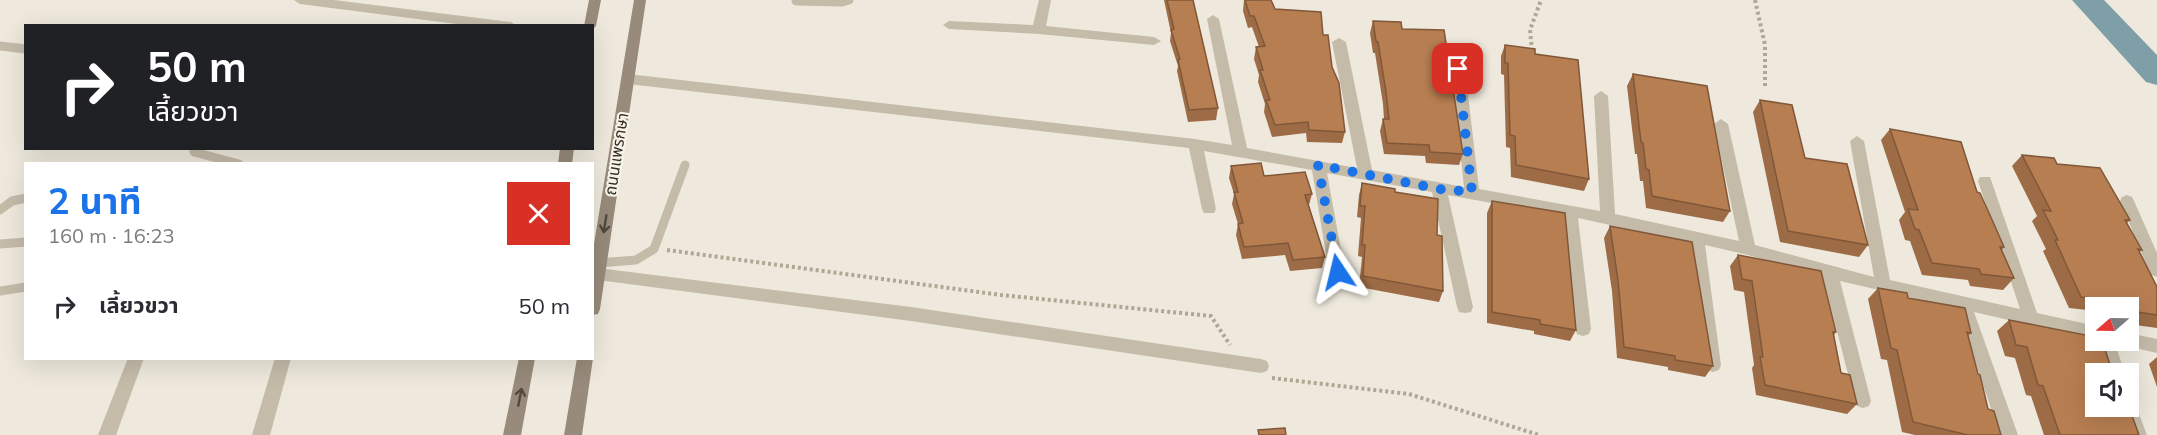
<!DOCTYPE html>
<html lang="th">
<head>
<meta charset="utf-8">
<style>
	:root { --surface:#fff; --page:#f2f2f3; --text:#2b2b33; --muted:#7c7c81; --accent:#1a73e8 }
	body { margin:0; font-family:Mulish,"Noto Sans Thai",sans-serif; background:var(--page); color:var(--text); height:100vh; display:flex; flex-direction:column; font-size:22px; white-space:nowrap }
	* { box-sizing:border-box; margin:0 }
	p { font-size:20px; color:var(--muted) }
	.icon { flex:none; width:33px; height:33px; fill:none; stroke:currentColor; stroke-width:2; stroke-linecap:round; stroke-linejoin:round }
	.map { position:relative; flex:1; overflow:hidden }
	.panel { position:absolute; left:24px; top:162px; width:570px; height:198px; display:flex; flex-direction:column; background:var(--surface); border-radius:0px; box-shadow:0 6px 24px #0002 }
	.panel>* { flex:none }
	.banner { position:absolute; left:24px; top:24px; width:570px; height:126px; border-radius:0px; box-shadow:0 6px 24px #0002; background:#202124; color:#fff; overflow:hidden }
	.needle { width:39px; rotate:250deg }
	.tools { position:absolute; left:2085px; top:297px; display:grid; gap:12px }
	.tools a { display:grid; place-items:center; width:54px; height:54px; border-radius:0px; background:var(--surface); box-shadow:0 6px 24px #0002; font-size:30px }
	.pin { position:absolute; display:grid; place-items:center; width:51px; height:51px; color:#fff; margin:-26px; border-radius:12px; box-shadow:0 3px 9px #0006 }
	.me { position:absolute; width:66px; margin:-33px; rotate:350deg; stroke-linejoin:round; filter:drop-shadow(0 0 4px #0008) }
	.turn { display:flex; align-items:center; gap:21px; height:126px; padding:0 24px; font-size:27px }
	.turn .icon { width:78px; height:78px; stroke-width:2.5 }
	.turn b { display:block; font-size:42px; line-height:51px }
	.round { display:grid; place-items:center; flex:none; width:63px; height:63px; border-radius:0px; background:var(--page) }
	.overview { display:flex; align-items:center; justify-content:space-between; height:102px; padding:0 24px }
	h1 { font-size:36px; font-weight:700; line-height:45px; color:var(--accent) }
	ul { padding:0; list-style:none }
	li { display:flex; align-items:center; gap:18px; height:84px; padding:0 24px }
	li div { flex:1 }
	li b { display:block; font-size:22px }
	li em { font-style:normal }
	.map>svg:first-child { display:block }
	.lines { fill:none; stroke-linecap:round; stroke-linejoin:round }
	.river { fill:#7e9ea8; fill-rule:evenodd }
	.path { stroke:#b1a693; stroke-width:4; stroke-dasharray:3 3; stroke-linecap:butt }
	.service { stroke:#c5bba9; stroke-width:9 }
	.minor { fill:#c5bba9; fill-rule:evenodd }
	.secondary { fill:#988b7b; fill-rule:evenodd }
	.wall { fill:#9d6c46 }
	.building { fill:#b77e51; stroke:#805839; stroke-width:1.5 }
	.oneway { stroke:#514a41 }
	.route { stroke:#1a73e8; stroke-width:10; stroke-dasharray:0 18 }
	.labels { text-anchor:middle; stroke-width:4.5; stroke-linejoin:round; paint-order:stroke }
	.street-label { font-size:16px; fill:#332e28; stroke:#f7f3e7 }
</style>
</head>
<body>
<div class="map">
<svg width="2157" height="435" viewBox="0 0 2157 435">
	<rect width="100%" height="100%" fill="#eee9dc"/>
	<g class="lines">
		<path class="river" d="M2072,0H2104L2157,55V85L2146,82Z"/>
		<g class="path">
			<path d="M1755,0L1765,45V88"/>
			<path d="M1532,51L1530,30L1541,0"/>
			<path d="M667,250L1001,295L1211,316L1230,345"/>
			<path d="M1272,378L1409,394L1539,435"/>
		</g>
		<g class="service">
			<path d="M796,1L842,2L849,0"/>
			<path d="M0,46L26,49"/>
			<path d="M194,152L239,164"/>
			<path d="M0,210L12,201L26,198"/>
			<path d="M0,244L26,242"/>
			<path d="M599,263L636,260L654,249L685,165"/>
			<path d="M0,291L26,287"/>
		</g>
		<g class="minor">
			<path d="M294,0H334L511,22L517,26H472L300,4Z"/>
			<path d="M1039,0H1051L1046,26L1154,37L1161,41L1154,45L1039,34L949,29L943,25L949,21L1033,25Z"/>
			<path d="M1213,15L1219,19L1247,148L1357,168L1332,42L1339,38L1346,42L1372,170L1464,187L1451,69L1458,64L1465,69L1479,189L1600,211L1594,96L1601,91L1608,96L1615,214L1739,241L1714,124L1721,119L1728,124L1755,245L1874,277L1850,141L1857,136L1864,141L1890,280L2020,309L1978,181L1980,177H1990L2037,313L2096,326V340L1974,312L2018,435H2000L1957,308L1840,281L1871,401L1869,406L1863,408L1857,406L1855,401L1823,277L1748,255L1705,245L1721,365L1719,370L1713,372L1707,370L1705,365L1689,242L1578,218L1591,329L1589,334L1583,336L1577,334L1575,329L1563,216L1448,195L1473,307L1471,312L1465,313L1459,312L1457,307L1432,192L1327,173L1345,272L1343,276L1337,278L1331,276L1329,272L1312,170L1204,151L1216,209L1214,213H1204L1202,209L1189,148L628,84L621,79L628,74L1195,139L1232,145L1207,19Z"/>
			<path d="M2127,195L2132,197L2134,201L2157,253V277L2151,275L2149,271L2120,201L2122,197Z"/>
			<path d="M598,268L911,307L1261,359L1267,361L1269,366L1267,371L1261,373L911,321L598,280L592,278V270Z"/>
			<path d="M2128,333L2157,339V353L2122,345L2120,340H2128Z"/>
			<path d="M2098,340H2114L2125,374H2109Z"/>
			<path d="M128,358H144L116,435H98Z"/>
			<path d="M275,358H291L270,435H252Z"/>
			<path d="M2128,399L2134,401L2147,435H2129L2120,406H2128Z"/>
		</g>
		<g class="secondary">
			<path d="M589,0H601L596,26L592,30V26H584Z"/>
			<path d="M634,0H646L600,309L598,314L592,315V256Z"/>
			<path d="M560,148H574L572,164H558Z"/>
			<path d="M592,357L593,358L582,435H564L577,358H592Z"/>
			<path d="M519,358H535L521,435H503Z"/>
		</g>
	</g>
	<g class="wall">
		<path d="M1164,0H1193L1218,108L1216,120L1188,122L1177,71L1178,66L1170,41L1171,33Z"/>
		<path d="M1244,0L1275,9L1323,35L1332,67L1345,132L1342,143L1307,142L1306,133L1272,137L1264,112L1265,104L1258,82L1259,75L1254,59L1256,47H1259L1252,27L1248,28L1243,11Z"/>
		<path d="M1373,21L1402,29L1463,154L1459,165L1426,163L1425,156L1384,154L1380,131L1383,119H1384L1383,104L1375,53H1373L1370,33Z"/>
		<path d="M1505,45L1535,54L1589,179L1584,191L1511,177L1510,148L1506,147L1504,75L1501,74V56Z"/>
		<path d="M1633,74L1730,211L1723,222L1646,208L1643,181H1640L1637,154H1635L1627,86Z"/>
		<path d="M1760,100L1805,158L1868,245L1859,257L1780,242L1753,112Z"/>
		<path d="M1890,129L1977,192L2004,247L2002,250L2014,278L2003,290L1970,286L1968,280L1922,275L1910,241L1905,240L1899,220L1905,212L1881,140Z"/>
		<path d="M2022,155L2057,164L2130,220L2127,223L2142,250L2139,252L2157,287V328L2128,324V308H2096V311L2069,308L2043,251L2046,249L2032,221L2037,216L2012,166Z"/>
		<path d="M1231,166L1264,176L1312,194L1309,205L1325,257L1322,268L1290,271L1285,255L1242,259L1236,235L1238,224L1232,204L1234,194L1229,178Z"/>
		<path d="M1362,183L1395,192L1437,235L1443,291L1439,302L1359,287L1362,257L1358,256L1361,218L1357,217L1359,195Z"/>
		<path d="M1492,201L1576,330L1570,341L1534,334V331L1487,323V213Z"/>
		<path d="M1610,226L1713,366L1705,377L1668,370V367L1617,358L1612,291L1604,238Z"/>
		<path d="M1738,255L1836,332L1834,335L1841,373L1857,404L1847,414L1756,395L1752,368L1754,365L1744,292L1734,290L1730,266Z"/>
		<path d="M1878,288L1908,298L1971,333L1968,336L1978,374L1988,409L2001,435H1915L1902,432L1887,360L1881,359L1868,299Z"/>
		<path d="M2009,320L2127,412L2139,435H2044L2031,396L2026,395L2015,358L2005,356L1997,331Z"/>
		<path d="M2157,357V387L2149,364Z"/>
	</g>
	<g class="building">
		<path d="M1167,0H1193L1218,108L1189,110L1178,60L1180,59L1171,30L1174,29Z"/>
		<path d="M1245,0H1271L1275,9L1321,12L1323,35H1328L1332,67L1339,83L1345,132L1309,130L1308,122L1275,125L1266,100H1270L1260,70H1263L1256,47L1265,46L1254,16H1250Z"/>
		<path d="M1373,21L1401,22L1402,29L1444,30L1463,154L1430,152L1429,145L1387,143L1383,119H1389L1386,92L1378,42L1376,41Z"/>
		<path d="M1505,45L1535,49V54L1578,60L1589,179L1516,165L1515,136L1510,135L1508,63H1505Z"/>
		<path d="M1633,74L1707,86L1730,211L1652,196L1649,170L1646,169L1643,143L1641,142Z"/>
		<path d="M1760,100L1792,105L1805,158L1847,164L1868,245L1788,231Z"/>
		<path d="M1890,129L1961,142L1977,192L1980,193L1993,222L2004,247H2000L2014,278L1981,274L1979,269L1932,263L1919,230L1915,229L1908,209L1918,210Z"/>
		<path d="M2022,155L2054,158L2057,164L2100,168L2130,220H2125L2142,250L2138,249L2157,287V315L2137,312L2132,302L2081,297L2055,240H2058L2043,210L2051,211Z"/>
		<path d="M1261,163L1264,176L1305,172L1312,194L1305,195L1325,257L1293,260L1288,243L1244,247L1238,224L1243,223L1234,192H1238L1231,166Z"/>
		<path d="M1362,183L1395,189V192L1438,199L1437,235L1442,236L1443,291L1363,276L1365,245H1362L1365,206H1360Z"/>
		<path d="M1492,201L1565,213L1576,330L1540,324V320L1492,312Z"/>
		<path d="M1610,226L1692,242L1713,366L1675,360V356L1624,347L1618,280Z"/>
		<path d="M1738,255L1821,271L1836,332H1833L1841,373L1850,375L1857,404L1765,385L1760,357H1763L1752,281L1742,279Z"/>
		<path d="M1878,288L1907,293L1908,298L1965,308L1971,333L1967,332L1978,374L1980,375L1988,409L1994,411L2001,435H1968L1913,422L1897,350L1891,348Z"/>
		<path d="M2009,320L2096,337V340H2102L2113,374H2096V406H2125L2127,412L2131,413L2139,435H2060L2043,386L2038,385L2027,347L2016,345Z"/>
		<path d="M1285,428L1286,435H1259L1258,430Z"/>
	</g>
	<defs><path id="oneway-shaft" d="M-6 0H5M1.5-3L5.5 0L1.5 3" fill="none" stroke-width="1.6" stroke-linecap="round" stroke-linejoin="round" transform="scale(1.5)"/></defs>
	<g class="oneway">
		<use href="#oneway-shaft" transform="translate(605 224) rotate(99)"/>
		<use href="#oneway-shaft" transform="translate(520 397) rotate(-79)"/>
	</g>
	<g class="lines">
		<path class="route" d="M1338,272L1318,165L1439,189L1472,192L1458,69"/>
	</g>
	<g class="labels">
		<g class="street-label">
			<text transform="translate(616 154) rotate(-81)" y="6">ถนนแพรกษา</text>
		</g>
	</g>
</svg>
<div class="tools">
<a><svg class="needle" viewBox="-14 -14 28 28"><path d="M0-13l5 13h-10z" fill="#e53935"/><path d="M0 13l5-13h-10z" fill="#7c7c81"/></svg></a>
<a><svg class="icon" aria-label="sound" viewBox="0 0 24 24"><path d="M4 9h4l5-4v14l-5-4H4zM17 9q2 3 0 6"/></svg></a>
</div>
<div class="pin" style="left:1458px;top:69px;background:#d93025"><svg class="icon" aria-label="arrive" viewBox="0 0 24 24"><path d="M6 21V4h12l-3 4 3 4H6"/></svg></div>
<svg class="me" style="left:1338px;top:272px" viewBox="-20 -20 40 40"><path d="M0-17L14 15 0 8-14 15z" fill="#1a73e8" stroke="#fff" stroke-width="4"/></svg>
<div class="banner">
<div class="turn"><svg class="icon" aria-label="right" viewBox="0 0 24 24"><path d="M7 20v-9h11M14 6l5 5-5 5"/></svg><div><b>50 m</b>เลี้ยวขวา</div></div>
</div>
<section class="panel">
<div class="overview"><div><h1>2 นาที</h1><p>160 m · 16:23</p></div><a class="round" style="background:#d93025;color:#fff"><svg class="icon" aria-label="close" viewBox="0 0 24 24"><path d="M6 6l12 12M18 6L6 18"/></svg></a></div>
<ul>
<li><svg class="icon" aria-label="right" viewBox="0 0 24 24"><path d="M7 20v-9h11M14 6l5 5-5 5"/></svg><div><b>เลี้ยวขวา</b></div><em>50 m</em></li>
</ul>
</section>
</div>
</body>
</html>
